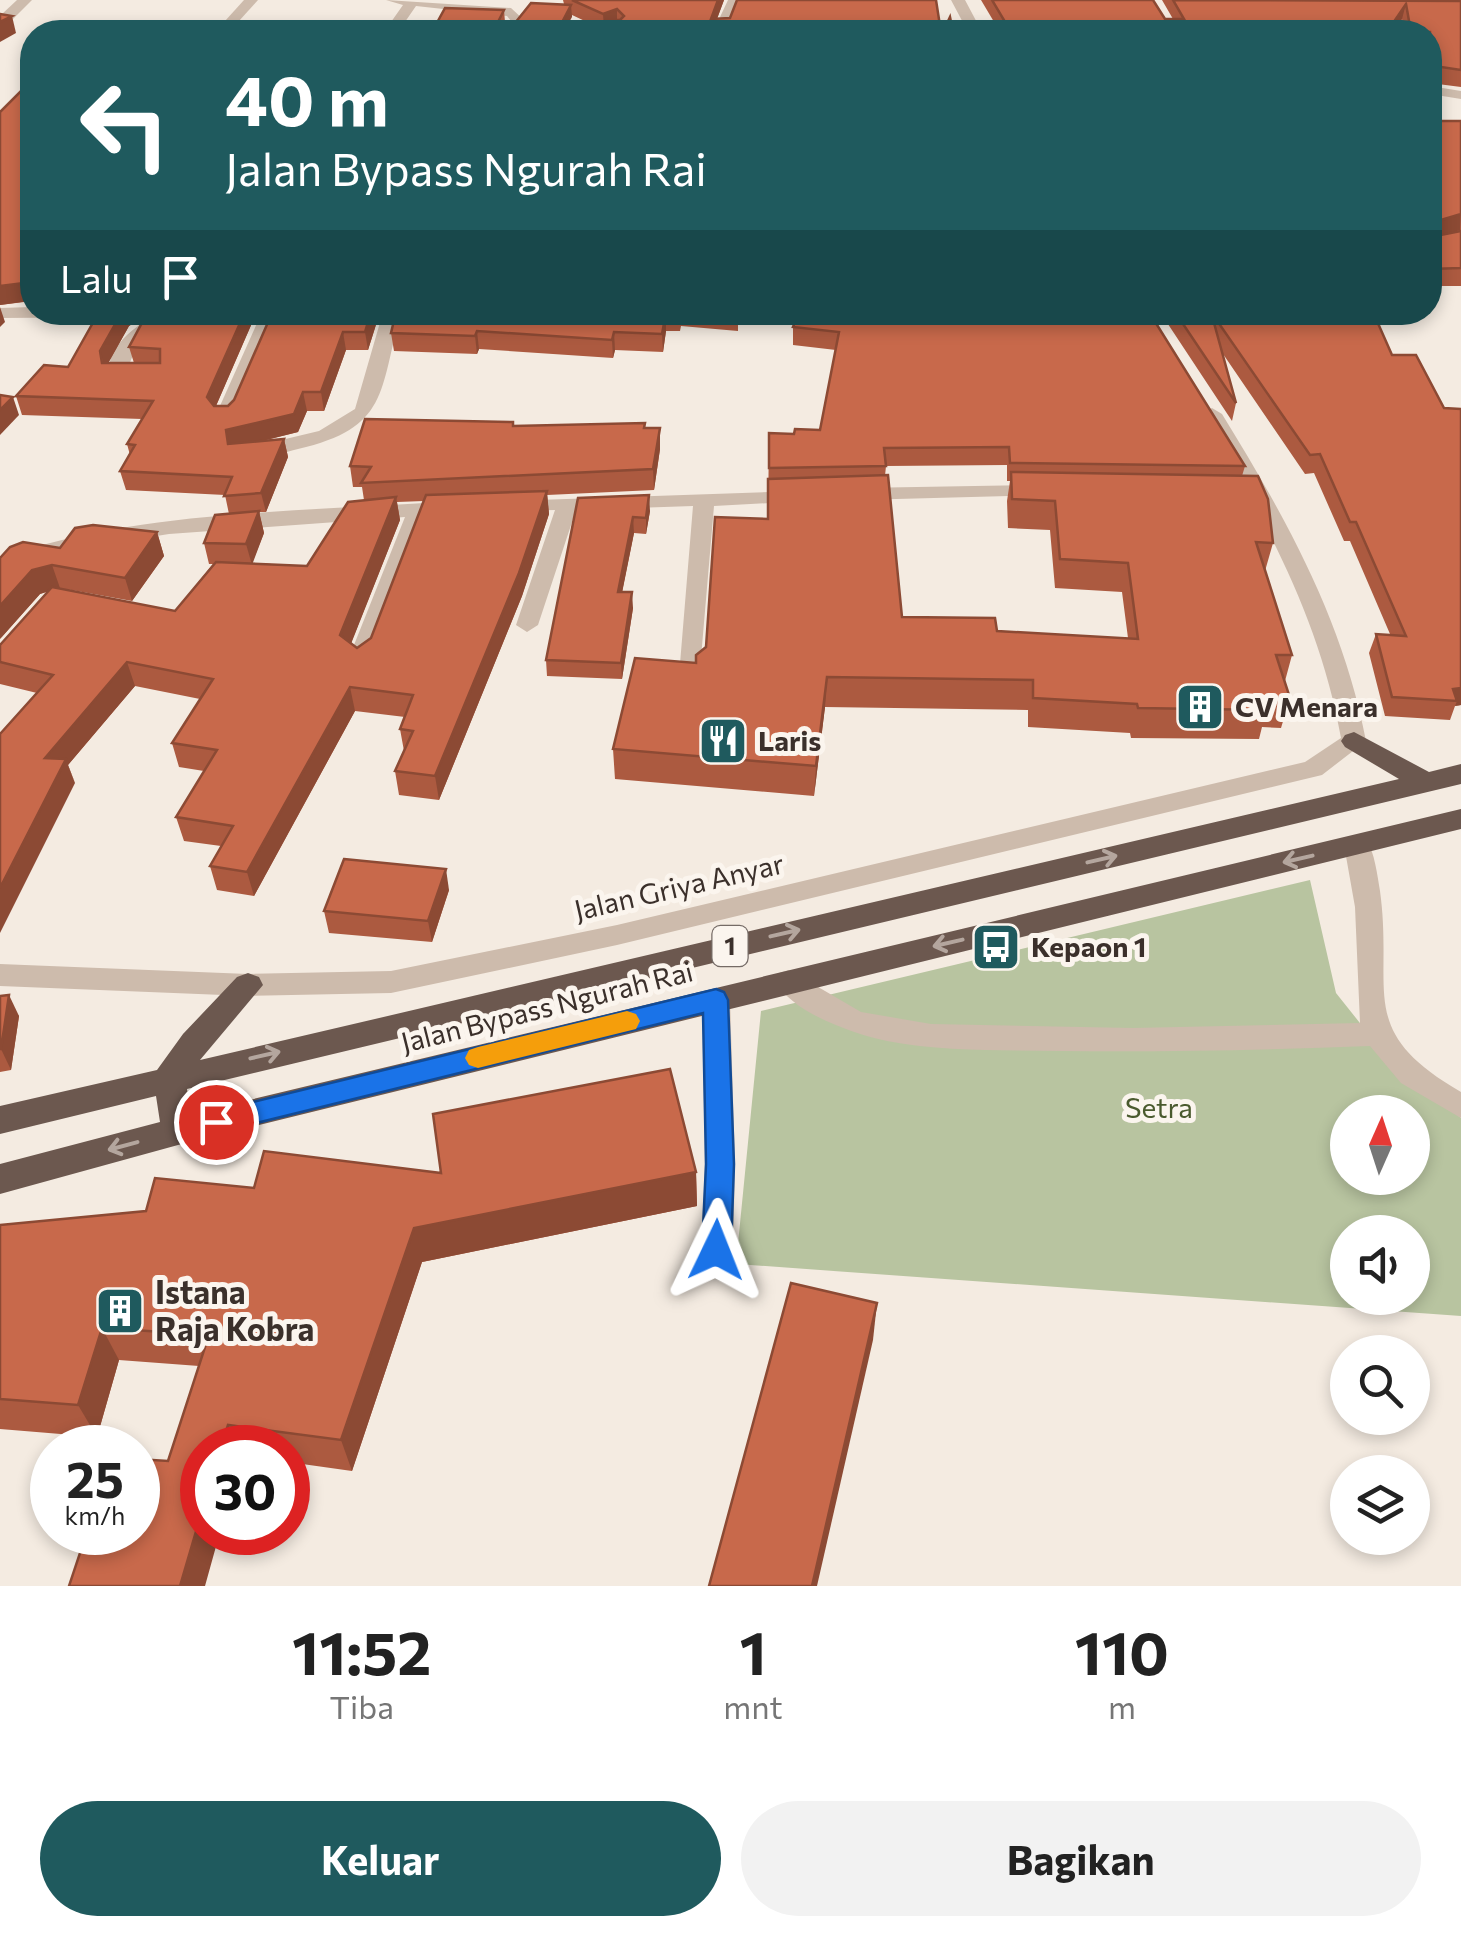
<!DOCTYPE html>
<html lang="id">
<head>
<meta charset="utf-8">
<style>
	:root { --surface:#fff; --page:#f2f2f2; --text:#222; --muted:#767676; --accent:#1f5a5e }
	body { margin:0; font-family:Commissioner,sans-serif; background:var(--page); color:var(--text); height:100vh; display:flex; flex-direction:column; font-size:38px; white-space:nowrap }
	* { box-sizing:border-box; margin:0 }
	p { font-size:32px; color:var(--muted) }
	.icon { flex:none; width:55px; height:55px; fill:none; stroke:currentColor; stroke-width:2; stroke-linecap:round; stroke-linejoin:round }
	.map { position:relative; height:1586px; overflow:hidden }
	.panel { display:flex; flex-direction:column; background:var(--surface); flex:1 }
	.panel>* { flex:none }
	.top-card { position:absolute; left:20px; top:20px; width:1422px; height:305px; border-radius:40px; box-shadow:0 5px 15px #0003; background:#1f5a5e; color:#fff; overflow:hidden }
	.needle { width:65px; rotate:3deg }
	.fabs { position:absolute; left:1330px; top:1095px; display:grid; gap:20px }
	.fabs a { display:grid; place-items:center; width:100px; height:100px; border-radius:50%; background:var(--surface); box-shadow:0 5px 15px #0003; font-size:50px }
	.speed { position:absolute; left:30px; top:1425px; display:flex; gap:20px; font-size:50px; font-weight:700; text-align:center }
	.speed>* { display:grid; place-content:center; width:130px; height:130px; border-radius:50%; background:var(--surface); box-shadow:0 5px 15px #0003; line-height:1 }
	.speed small { font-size:25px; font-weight:400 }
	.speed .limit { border:15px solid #d22; background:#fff; color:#111 }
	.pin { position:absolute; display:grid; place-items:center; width:85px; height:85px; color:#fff; margin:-42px; border:5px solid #fff; border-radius:50%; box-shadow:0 2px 10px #0007 }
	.me { position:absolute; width:110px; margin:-55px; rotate:2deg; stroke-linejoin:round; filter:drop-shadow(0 0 8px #0008) }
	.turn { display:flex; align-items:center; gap:35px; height:210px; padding:0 40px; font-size:45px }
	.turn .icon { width:130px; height:130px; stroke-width:2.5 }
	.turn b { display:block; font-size:70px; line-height:85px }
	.then { display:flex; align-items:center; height:95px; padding:0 40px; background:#0003; gap:20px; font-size:38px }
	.eta { display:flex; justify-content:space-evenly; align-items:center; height:170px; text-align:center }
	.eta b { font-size:60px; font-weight:700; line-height:70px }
	.button { display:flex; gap:20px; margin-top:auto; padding:20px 40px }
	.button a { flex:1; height:115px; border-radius:60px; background:var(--accent); color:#fff; font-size:40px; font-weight:700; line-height:115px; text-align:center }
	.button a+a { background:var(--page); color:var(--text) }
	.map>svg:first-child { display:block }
	.green { fill:#b8c4a0; fill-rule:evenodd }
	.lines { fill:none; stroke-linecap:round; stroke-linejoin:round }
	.minor { fill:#cdbbac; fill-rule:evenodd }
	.tertiary { fill:#cdbbac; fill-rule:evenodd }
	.trunk { fill:#6c584f; fill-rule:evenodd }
	.wall { fill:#ac5a40; fill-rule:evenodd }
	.shaded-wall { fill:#8c4a34 }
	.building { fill:#c8694b; stroke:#8c4a34; stroke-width:2.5 }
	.oneway { stroke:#b4a69e }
	.route { fill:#1a73e8; stroke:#114b97; stroke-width:2.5 }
	.slow { fill:#f59e0b }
	.labels { text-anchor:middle; stroke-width:10; stroke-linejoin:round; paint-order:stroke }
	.shield { fill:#fbf5ee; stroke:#756b66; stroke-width:2.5 }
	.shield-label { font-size:25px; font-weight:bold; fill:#3b302b }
	.poi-label { font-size:28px; font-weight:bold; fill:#3b302b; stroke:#fbf5ee; text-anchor:start }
	.street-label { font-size:28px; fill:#3b302b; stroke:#fbf5ee }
	.park-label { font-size:28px; fill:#4a5a2e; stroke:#fbf5ee }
	.near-poi-label { font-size:32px; font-weight:bold; fill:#3b302b; stroke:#fbf5ee; text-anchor:start }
</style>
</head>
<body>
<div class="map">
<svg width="1461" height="1586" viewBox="0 0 1461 1586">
	<rect width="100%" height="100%" fill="#f4ebe1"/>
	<path class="green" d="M1310,880L1336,993L1387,1057L1461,1118V1316L736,1264L761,1011ZM1348,1112H1412V1178H1348ZM1348,1232H1412V1298H1348Z"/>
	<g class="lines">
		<g class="minor">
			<path d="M17,0H32L11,21H1V15Z"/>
			<path d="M244,0H258L229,32H215Z"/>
			<path d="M386,0L511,8L525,21L516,32H502L511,21L507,16L416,6L398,32H384L403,5Z"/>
			<path d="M728,0H742L727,32H713Z"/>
			<path d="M1430,86L1461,91V99L1430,94Z"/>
			<path d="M32,307V312H154L145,317L0,318V308Z"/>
			<path d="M158,312H178C156,339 140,328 128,369L143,371V379L110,378C103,347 136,327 158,312Z"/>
			<path d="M262,312H280L235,417L232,421H218L215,417Z"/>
			<path d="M383,312H401C379,392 389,428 298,449C282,453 260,461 244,457V449L319,431L355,409Z"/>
			<path d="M1039,485L1046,487L1049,491L1046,495L859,500L849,494L859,488Z"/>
			<path d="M800,491L810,497L807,501L714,506L699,681H683L679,676L693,506L576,510L538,625L527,632L516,625L555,510L515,511L505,505L508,501Z"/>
			<path d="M455,501L462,503L465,507L462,511L427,515L372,660L360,668L348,660L405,517L169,534L63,551L0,572V558C144,509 305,512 455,501Z"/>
			<path d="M1357,836L1366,838C1375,854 1377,874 1380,891C1394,993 1354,1030 1461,1092V1118L1401,1083L1370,1046C1267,1050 1165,1052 1063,1051C1005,1050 945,1052 887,1041C854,1034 792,1013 775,981L779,973L789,970L861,1012L931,1024L1133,1028L1360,1023L1355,907L1344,845L1348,838Z"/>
			<path d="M716,989L726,992L730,1000L735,1164L733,1250L728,1260L717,1264L706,1260L701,1250L705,1164L702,1000L706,992Z"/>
		</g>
		<g class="tertiary">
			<path d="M951,0H965L982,32H968Z"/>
			<path d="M1212,408L1222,414C1286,518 1343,620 1366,741L1322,775L617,945L391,993L248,996L0,986V964L248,974L391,971L617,925L1305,762L1341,738C1320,619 1264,517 1202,414Z"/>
		</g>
		<path class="trunk" d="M1354,732L1429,772L1461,764V784L187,1089L191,1114L1461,809V829L178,1145L0,1194V1164L160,1122L156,1096L0,1134V1106L157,1070L183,1034L237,977L248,973L259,977L263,985L200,1060L1399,779L1345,747L1341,741L1345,735Z"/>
	</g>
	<g class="wall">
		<path d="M563,0H724L717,19L602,29L572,15V17L432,32L504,10L505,22L515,23L564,4Z"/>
		<path d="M981,0H1153L1165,19H1173L1162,0H1461V87L1430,83V32H1404L1402,19L1393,32H1000Z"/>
		<path d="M32,80V301L0,305V112Z"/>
		<rect x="1430" y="121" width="31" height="165"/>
		<path d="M99,312H135L137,321L129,326L108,363H134L129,347L255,316L216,406H228L318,320L320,312H380L368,350H346L324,411H307L298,432L262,441L284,439L288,457L266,512H259L264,533L252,563L307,566L364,500L362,487H353L350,466L513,422L514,426L645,423V428H660V449L654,490L547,495L549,514L522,596L439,800L399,795L395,771L404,751L400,729L405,717L355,711L254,896L217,890L210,866L221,846L184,841L176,817L204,771L179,767L172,743L200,699L135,686L68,765L75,783L37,693L0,684V645L48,591L40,594L0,639L60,548L157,532L164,556L132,601L66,589L175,611L213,564H209L204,543L229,514L225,495L126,490L120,471L130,455L127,444L142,419L22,415L16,396L68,367ZM424,501L371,638L357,648L351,643L400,520L397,502Z"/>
		<path d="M396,312H738V331L681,326L680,331H666L663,352L615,350L613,358L479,349L477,354L394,351L391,333Z"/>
		<path d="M799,312L1245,466L1242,476L1273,543L1265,571L1292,655L1285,681L1290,698L1281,728L1262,727L1259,739L1131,738L1130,733L1028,727V710L825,707L814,796L615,779L613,749L696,663L706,647L768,519L769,433L794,434L820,430L836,350L793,345V327ZM1007,465V481H1010L1007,501L1008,528L1050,530L1055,588L1122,592L1128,638L997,631L902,617L885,476L886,466Z"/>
		<path d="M1160,312H1373L1392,355L1444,408L1461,409V705L1455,706L1450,720L1385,716L1369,653L1376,634H1390L1350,541H1344L1314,473L1305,474L1221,351L1236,403L1232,421Z"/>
		<path d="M578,498L650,511L646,534L634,533L622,592L633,608L622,679L547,676L546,660Z"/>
		<path d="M449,890L432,942L329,933L324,911Z"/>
		<path d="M0,996L19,1016L11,1070L0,1072Z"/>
		<path d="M696,1172L697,1206L422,1262L352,1471L288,1462V1448H202L168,1461L199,1366L119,1360L97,1437L0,1429V1225L146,1211L254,1188L441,1173Z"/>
	</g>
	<g class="shaded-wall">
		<path d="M718,0H724L712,32L711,19Z"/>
		<path d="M1406,4L1402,19L1393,32H1387Z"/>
		<path d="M571,5L572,17L564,32H557Z"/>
		<path d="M617,9V24L604,30L603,14Z"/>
		<path d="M12,16L16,33L0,42V22Z"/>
		<path d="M1461,214L1460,230L1430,239L1431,223Z"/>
		<path d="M24,283L29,301L0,305V286Z"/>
		<path d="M0,307L5,322L0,327Z"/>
		<path d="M122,312H135L137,321L129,326L105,369L100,351Z"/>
		<path d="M245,312H255V316L212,415L207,397Z"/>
		<path d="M371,312H380L368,350L365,332Z"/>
		<path d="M666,313V331L663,352L662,334Z"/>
		<path d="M477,331L479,349L477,354L475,336Z"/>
		<path d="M343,332L346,350L324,411L321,392Z"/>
		<path d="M614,332L615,350L613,358L612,340Z"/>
		<path d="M303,392L307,411L298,432L230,449L226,430Z"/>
		<path d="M13,397L19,415L0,435V410Z"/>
		<path d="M660,428V449L654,490L653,469Z"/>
		<path d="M284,439L288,457L266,512L261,493Z"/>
		<path d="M547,491L549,514L522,596L439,800L435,776Z"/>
		<path d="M649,495L650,511L646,534V518Z"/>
		<path d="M396,497L400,520L345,659L340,635Z"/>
		<path d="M259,511L264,533L252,565L246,544Z"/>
		<path d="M633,517L634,533L619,608L618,592Z"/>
		<path d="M157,532L164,556L132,601L125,578Z"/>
		<path d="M52,565L60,588L40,594L0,639V606L32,570Z"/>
		<path d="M632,592L633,608L622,679L621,663Z"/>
		<path d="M127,662L135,686L68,765L75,783L0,933V888L45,758Z"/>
		<path d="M827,677L825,707L814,796L816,766Z"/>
		<path d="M350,687L355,711L254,896L247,872Z"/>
		<path d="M1461,688V705L1455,706L1457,701L1453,689Z"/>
		<path d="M446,869L449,890L432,942L428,921Z"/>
		<path d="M9,995L19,1016L11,1070L1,1049Z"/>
		<path d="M696,1172L697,1206L422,1262L352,1471L341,1440L414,1228Z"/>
		<path d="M877,1303L873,1340L817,1586H812Z"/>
		<path d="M102,1328L119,1360L97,1437L78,1405Z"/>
		<path d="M228,1425L238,1448H221Z"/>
		<path d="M202,1511V1532H220L205,1586H180Z"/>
	</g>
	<g class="building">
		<path d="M572,0H718L711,19L730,18L737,0H936L941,32H601L606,20H620L624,16L617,9L603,14Z"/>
		<path d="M992,0H1153L1165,19H1184L1173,0L1461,1V70L1435,66L1430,71V32H1411L1406,4L1387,32H1011Z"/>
		<path d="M531,3L571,5L557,32H432L445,8L504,10L498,22L515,23Z"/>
		<path d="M0,14L12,16L0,22Z"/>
		<path d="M950,17L953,32H943Z"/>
		<path d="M32,80V283H24L0,286V112Z"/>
		<path d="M1430,121H1461V214L1431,223L1432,233L1436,236L1461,231V268L1430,269Z"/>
		<path d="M99,312H122L100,351L102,363H160V349L129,347L143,321L161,312H245L207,397L214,406H228L234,400L269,320H318L320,312H371L365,332H343L321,392H303L294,414L226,430L228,444L284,439L261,493L224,496L232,477L120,471L135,445L127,444L153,401L16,396L44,365L68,367Z"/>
		<path d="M396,312H680L666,313L662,334L614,332L612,340L477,331L475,336L391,333Z"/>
		<path d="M799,312H1149L1245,466L1010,463L1009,447L884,448L886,466L769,468V433L794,434L795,429L820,430L839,332L793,327Z"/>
		<path d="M1175,312H1211L1236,403Z"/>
		<path d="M1211,312H1373L1392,355H1416L1444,408L1461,409V688L1453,689L1457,701L1392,697L1376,634L1406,636L1356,522H1350L1320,454L1310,455Z"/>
		<path d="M0,395L13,397L0,410Z"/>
		<path d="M365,419L513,422V426L645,423L644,428H660L653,469L361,483L371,467L350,466Z"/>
		<path d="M1011,472L1258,476L1268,499L1273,543L1256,542L1292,655H1276L1290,698H1264L1267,710L1138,708L1137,704L1033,698V680L827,677L816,766L613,749L635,658L696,663V655L706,647L715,517L768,519V479L888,475L902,617L995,618L997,631L1138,639L1128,563L1060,559L1055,501L1012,499Z"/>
		<path d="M547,491L519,573L435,776L395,771L413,731L400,729L413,695L350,687L247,872L210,866L233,826L176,817L217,750L172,743L213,679L127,662L45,758L66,759L0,888V734L53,675L0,662V645L52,587L175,611L216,562L307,566L348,502L396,497L340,635L357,648L371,638L426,495Z"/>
		<path d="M649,495L646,518L633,517L618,592H632L621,663L546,660L578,498Z"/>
		<path d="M259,511L246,544L204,543L215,515Z"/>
		<path d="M93,525L157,532L125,578L52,565L32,570L0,606V558L10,547L23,542L60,548L75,528Z"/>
		<path d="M344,859L446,869L428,921L324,911Z"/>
		<path d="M9,995L1,1049H0V996Z"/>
		<path d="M670,1069L696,1172L414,1228L341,1440L228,1425L221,1448H202V1511L180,1586H69L87,1532H138V1459L168,1461L209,1335L102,1328L78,1405L0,1399V1225L146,1211L155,1178L254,1188L264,1151L441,1173L433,1114Z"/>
		<path d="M791,1283L877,1303L812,1586H709Z"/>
	</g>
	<defs><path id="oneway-shaft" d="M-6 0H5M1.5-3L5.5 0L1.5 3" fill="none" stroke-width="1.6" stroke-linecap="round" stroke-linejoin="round" transform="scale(2.5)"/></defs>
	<g class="oneway">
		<use href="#oneway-shaft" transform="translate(1102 859) rotate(-13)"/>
		<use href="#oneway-shaft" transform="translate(1298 859) rotate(167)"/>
		<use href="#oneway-shaft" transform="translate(785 933) rotate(-13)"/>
		<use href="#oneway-shaft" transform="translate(948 943) rotate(167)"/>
		<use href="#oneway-shaft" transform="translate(265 1055) rotate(-13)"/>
		<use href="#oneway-shaft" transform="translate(123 1146) rotate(165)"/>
	</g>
	<path class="route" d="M716,989L724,992L728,1000L734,1164L731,1250L727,1259L716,1263L706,1259L702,1250L706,1164L703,1013L216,1133L206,1130L202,1122L206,1114L216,1111Z"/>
	<path class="slow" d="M627,1011L636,1014L640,1021L636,1029L478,1068L469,1065L465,1058L469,1050L478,1047Z"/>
	<defs>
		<g id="building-square" transform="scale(2.5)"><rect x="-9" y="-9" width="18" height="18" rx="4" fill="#1f5a5e" stroke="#fbf5ee"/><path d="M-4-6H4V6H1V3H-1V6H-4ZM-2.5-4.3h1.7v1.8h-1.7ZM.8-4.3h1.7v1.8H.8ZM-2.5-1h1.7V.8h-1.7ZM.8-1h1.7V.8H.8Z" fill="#fff"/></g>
		<g id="restaurant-square" transform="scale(2.5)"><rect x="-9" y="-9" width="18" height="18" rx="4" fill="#1f5a5e" stroke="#fbf5ee"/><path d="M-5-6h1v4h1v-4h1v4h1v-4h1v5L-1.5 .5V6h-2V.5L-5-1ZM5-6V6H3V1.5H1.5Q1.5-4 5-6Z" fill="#fff"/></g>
		<g id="bus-square" transform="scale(2.5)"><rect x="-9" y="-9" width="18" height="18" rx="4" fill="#1f5a5e" stroke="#fbf5ee"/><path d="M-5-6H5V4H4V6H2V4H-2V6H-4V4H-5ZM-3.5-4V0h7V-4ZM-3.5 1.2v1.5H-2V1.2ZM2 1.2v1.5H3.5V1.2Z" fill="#fff"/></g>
	</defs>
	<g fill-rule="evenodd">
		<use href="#building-square" x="1200" y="707"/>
		<use href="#restaurant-square" x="723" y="741"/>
		<use href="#bus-square" x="996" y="947"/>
		<use href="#building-square" x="120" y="1311"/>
	</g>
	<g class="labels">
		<rect class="shield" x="712.5" y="926" width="35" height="40" rx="8"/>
		<g class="shield-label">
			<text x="730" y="955">1</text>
		</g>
		<g class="poi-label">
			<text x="1235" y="717">CV Menara</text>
			<text x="758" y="751">Laris</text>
			<text x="1031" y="957">Kepaon 1</text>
		</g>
		<g class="street-label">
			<text transform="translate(679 887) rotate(-13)" y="10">Jalan Griya Anyar</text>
			<text transform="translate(547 1007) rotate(-14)" y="10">Jalan Bypass Ngurah Rai</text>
		</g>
		<g class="park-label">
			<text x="1159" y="1118">Setra</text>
		</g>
		<g class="near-poi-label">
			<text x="155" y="1304">Istana<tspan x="155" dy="37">Raja Kobra</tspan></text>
		</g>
	</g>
</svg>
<div class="fabs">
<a><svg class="needle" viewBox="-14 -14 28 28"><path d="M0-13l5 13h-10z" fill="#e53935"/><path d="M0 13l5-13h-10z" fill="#767676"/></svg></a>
<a><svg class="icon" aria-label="sound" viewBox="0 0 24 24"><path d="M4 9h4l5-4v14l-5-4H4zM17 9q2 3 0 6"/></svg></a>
<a><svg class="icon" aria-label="search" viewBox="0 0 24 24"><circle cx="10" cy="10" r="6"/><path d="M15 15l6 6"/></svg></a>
<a><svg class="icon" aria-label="layers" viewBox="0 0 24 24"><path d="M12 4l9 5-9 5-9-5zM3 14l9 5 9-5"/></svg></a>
</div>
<div class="speed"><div>25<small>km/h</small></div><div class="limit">30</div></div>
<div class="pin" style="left:216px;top:1122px;background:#d93025"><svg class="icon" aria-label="arrive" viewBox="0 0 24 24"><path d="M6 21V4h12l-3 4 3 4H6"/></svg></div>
<svg class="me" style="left:716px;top:1250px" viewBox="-20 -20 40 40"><path d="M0-17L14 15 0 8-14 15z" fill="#1a73e8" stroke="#fff" stroke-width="4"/></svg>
<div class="top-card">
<div class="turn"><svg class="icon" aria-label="left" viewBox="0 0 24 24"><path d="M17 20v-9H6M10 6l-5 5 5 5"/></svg><div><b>40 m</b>Jalan Bypass Ngurah Rai</div></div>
<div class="then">Lalu<svg class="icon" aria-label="arrive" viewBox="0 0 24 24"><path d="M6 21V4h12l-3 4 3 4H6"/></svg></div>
</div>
</div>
<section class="panel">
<div class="eta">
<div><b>11:52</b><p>Tiba</p></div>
<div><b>1</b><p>mnt</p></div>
<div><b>110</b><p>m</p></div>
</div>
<div class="button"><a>Keluar</a><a>Bagikan</a></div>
</section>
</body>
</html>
